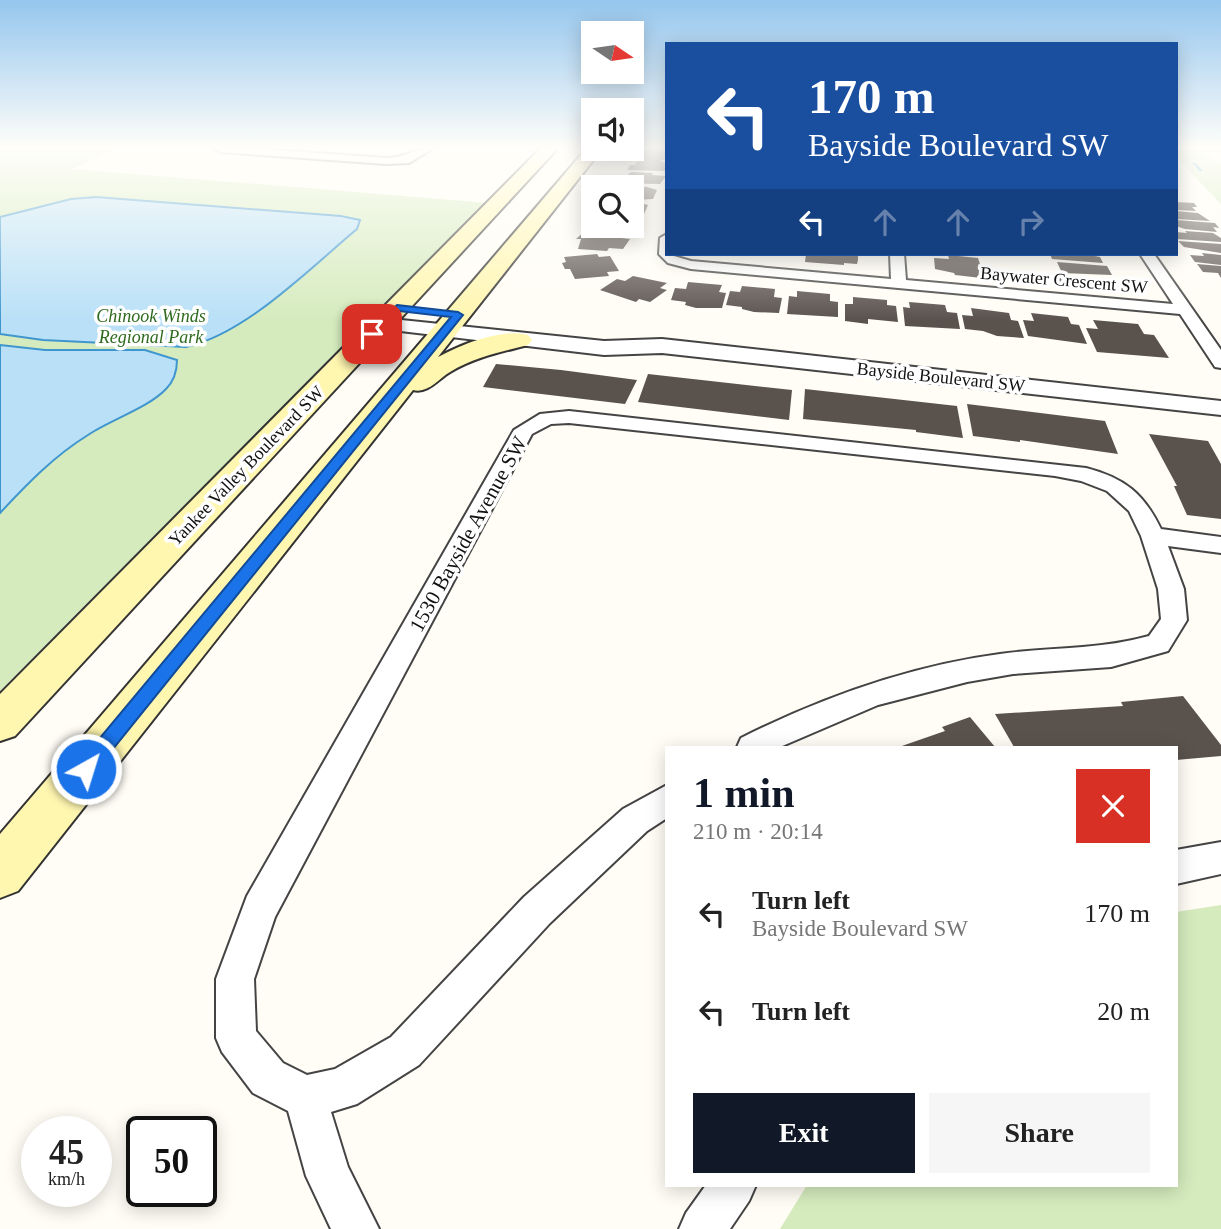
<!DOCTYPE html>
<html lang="en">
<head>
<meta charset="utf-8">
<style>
	:root { --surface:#fff; --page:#f6f6f6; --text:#222; --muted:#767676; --accent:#111827 }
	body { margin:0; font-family:"Times New Roman",serif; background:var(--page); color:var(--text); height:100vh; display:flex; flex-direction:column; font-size:26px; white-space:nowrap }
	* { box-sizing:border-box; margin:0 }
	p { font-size:23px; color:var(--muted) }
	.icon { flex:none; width:38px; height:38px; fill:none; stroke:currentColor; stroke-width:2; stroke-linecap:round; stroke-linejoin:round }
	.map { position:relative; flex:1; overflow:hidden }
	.panel { position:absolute; left:665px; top:746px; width:513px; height:441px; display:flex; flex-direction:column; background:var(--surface); border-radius:0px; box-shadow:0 4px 18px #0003 }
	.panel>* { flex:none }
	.banner { position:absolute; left:665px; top:42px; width:513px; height:214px; border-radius:0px; box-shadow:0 4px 18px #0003; background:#1a4fa0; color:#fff; overflow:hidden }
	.needle { width:46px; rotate:103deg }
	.buttons { position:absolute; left:581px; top:21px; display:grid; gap:14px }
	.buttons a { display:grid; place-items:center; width:63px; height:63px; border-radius:0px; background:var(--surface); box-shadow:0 4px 18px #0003; font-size:35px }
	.speed { position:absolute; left:21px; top:1116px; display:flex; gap:14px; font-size:35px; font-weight:700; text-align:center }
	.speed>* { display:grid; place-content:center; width:91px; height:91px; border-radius:50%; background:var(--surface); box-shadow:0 4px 18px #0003; line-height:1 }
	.speed small { font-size:18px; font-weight:400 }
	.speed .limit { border:4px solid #111; border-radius:10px; background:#fff; color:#111 }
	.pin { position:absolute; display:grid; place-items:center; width:60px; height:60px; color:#fff; margin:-30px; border-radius:14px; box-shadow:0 4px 10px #0006 }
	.me { position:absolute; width:77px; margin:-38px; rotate:39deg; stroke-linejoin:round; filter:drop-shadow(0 0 5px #0008) }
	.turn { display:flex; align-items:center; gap:24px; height:147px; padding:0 28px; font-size:32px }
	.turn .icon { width:91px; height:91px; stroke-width:2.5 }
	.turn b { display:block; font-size:49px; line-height:60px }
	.lanes { display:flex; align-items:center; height:66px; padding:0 28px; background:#0003; justify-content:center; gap:35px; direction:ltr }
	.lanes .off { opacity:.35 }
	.round { display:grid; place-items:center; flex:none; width:74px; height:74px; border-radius:0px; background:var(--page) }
	.summary { display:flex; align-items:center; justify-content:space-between; height:119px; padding:0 28px }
	h1 { font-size:42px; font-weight:600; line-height:52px; color:var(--accent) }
	.primary-button { display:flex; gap:14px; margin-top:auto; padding:14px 28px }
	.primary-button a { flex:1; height:80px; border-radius:0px; background:var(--accent); color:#fff; font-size:28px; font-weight:600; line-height:80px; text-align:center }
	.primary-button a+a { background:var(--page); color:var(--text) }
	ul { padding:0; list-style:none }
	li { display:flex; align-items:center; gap:21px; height:98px; padding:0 28px }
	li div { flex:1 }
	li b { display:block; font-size:26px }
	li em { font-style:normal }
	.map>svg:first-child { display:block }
	.green { fill:#d5ebbd }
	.water { fill:#b9e0f7; stroke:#3f96cf; stroke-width:2 }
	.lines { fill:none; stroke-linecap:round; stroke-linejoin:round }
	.stream { fill:#3f96cf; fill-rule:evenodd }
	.building { fill:#5a524d }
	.minor-casing { stroke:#444; stroke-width:4 }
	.tertiary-casing { stroke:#444; stroke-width:4 }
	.secondary-casing { stroke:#333; stroke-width:4 }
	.minor { fill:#fff; fill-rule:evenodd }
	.tertiary { fill:#fff; fill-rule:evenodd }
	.secondary { fill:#fff6b0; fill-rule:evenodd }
	.route { fill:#1a73e8; stroke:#114b97; stroke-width:2 }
	.labels { text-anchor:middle; stroke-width:7; stroke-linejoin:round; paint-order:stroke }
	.far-street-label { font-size:18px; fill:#111; stroke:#fff }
	.far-park-label { font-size:18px; font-style:italic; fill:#2f6b1f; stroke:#fff }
	.street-label { font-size:21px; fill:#111; stroke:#fff }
</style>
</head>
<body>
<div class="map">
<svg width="1221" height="1229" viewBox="0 0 1221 1229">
	<rect width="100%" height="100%" fill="#fffdf5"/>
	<g class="green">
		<path d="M0,149H114L72,169L489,203L0,691Z"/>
		<path d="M1176,149H1221V152L1194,151L1221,163V204L1176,157Z"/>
		<path d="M1221,905V1229H780L807,1185H1176V912Z"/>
	</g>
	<g class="water">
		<path d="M96,197L341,216L360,220L357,229C310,268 246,334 186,347L43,340L0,334V217L71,199Z"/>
		<path d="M0,345L45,350H145L177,360C177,370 174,381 166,389C148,408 110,420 88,435C54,456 27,484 0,513Z"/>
	</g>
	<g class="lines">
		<path class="stream" d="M1192,163H1196L1203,171H1199Z"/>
	</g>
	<g class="building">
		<path d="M646,149H667V159L659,161L667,163V171L627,170L630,165H635L639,158H635L636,153Z"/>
		<path d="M631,172L653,173L652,175L666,176L660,184L618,183Z"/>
		<path d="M632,186L647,187L657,190L653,199L632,200Z"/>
		<path d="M632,201L648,205L644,214L632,213Z"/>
		<path d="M1176,202L1194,203L1197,207H1192L1196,211L1176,210Z"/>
		<path d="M1176,211L1198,213L1210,221L1176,219Z"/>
		<path d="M632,220L639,221L634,231H592L595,226H632Z"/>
		<path d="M1176,220L1215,223L1219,228L1213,227L1217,232L1185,229L1176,226Z"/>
		<path d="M585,231L615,234L613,237L630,239L623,249L609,248L607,251L578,249L581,239H576Z"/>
		<path d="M1185,231L1213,233L1221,238V242L1177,239L1176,232L1187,233Z"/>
		<path d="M1178,241L1221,244V253L1184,247Z"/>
		<path d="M1202,253L1221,255V265L1195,262L1190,255L1204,256Z"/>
		<path d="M597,254L599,257L610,256L619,271L607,272L609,276L575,279L570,269H565L562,263L566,262L564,257Z"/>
		<path d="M806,254H858V260L857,264L844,263V265L805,262Z"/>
		<path d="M1050,254H1084L1100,257L1103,263L1052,259Z"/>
		<path d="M948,255L978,258L980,264L991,269L993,275H989L990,279L955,275L954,273L935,269L934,258L949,259Z"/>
		<path d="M1057,262L1107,266L1112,275L1062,273Z"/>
		<path d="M1197,264L1221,266V278L1218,273L1203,272Z"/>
		<path d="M1054,275L1112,280L1116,288L1100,286L1102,290L1063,287Z"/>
		<path d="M633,276L667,283L660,288L667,290L650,302L639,299L636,302L600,290L617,279L625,281Z"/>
		<path d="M688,282L722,285L719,292L726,293L722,308H696L685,305L686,302L671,300L675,288L686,289Z"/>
		<path d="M742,286L775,289L774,297L782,298L779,313L754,312L742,309V307L726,305L730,291L740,292Z"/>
		<path d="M797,291L830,294V301L838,302V317L787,314L789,296L797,297Z"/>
		<path d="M853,297L887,300V305L896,306L898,322L868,319V324L845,321V304H853Z"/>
		<path d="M909,302L945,305L947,312L957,313L960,329L905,326L903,307L910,308Z"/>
		<path d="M971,308L1009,313L1011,320L1018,321L1024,338L997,336L983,331L965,329L962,315L973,316Z"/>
		<path d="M1031,313L1068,317L1071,324L1079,325L1087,344L1028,336L1023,320L1034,321Z"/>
		<path d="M1093,320L1138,324L1144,334L1154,335L1169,358L1097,352L1086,328L1098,329Z"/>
		<path d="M496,364L561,370L637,380L625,404L483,387Z"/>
		<path d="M648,374L792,390L789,420L638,402Z"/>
		<path d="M805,389L957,406L963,438L916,432V430L803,419Z"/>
		<path d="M967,404L1105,421L1118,454L1020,440V442L973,436Z"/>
		<path d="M1149,434L1208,441L1221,464V519L1187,515L1174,486H1177Z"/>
		<path d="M1183,696L1221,745V756L1176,760V747H1014L995,714L1123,706L1121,702Z"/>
		<path d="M970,717L995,747H899L945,731L942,727Z"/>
	</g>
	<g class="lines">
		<g class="minor-casing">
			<g id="minor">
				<path d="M215,149H261L386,158C406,158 415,148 432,149L409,163L386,164L220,152Z"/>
				<path d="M667,234V254L691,261L891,279L890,254H904L906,280L1173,304L1140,254H1154L1221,350V368L1215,367L1180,314L691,269L668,263L659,254L660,238Z"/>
				<path d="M569,411L1086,468C1125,478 1144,494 1161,529L1221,537V553L1168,546L1184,589L1187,620L1168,651L1111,667L1013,674L967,682L878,705L780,747H737L741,738C823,697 910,666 1000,654C1050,647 1099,650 1149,636L1161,619L1158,589L1141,536L1129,511L1107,491L1081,481L1055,476L569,423L551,424L532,434L275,917L254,979L256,1031L283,1063L307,1075L335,1069L391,1037L524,897L623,809L667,785V818L647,831L550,923L419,1065L357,1104L331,1112L348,1167L379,1229H331L306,1176L288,1111L253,1093L222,1052L216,1038V979L247,896L514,430L540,414Z"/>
				<path d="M1221,842V874L1176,884V850Z"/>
				<path d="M706,1185H756L749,1201L730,1229H679L686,1213Z"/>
			</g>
		</g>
		<g class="tertiary-casing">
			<path id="tertiary" d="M382,318L604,341L662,339L1221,401V415L662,353L604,355L375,328L371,324L375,320Z"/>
		</g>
		<g class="secondary-casing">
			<g id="secondary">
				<path d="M540,149H557L15,736L0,741V694Z"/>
				<path d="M586,149H602L438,357C462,344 501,328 528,335L532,340L528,345C501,352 475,357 450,372C438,379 428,394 413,390L18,891L0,898V834Z"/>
			</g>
		</g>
		<use href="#minor" class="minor"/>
		<use href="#tertiary" class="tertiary"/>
		<use href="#secondary" class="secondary"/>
	</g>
	<linearGradient id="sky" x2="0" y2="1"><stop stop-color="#95c6ee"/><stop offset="0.46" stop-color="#fffefa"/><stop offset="1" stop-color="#fffefa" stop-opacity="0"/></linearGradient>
	<rect width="1221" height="321" fill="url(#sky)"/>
	<path class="route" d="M397,305L458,312L463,315L92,775L86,777L79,775L76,769L79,763L451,317L399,311L376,336H368V332Z"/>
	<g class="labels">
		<g class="far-street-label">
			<text transform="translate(1064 280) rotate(5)" y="6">Baywater Crescent SW</text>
			<text transform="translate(941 377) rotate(6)" y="6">Bayside Boulevard SW</text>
			<text transform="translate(246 466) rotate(-46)" y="6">Yankee Valley Boulevard SW</text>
		</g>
		<g class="far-park-label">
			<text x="151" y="322">Chinook Winds<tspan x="151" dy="21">Regional Park</tspan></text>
		</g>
		<g class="street-label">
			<text transform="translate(468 534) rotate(-61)" y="7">1530 Bayside Avenue SW</text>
		</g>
	</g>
</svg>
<div class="buttons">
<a><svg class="needle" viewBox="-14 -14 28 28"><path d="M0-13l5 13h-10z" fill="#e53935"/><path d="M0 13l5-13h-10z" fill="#767676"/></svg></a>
<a><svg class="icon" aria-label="sound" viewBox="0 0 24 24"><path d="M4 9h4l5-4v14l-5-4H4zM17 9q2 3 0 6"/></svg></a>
<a><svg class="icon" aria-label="search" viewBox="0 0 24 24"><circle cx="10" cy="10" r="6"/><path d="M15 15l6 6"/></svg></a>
</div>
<div class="speed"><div>45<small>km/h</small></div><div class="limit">50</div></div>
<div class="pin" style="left:372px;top:334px;background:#d93025"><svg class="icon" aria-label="arrive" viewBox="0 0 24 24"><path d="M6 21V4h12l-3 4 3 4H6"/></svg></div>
<svg class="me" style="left:86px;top:769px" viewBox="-20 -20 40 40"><circle r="17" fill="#1a73e8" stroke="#fff" stroke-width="3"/><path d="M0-11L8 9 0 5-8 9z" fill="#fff"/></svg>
<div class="banner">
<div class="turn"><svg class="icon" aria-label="left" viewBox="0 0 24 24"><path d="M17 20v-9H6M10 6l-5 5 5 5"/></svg><div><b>170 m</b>Bayside Boulevard SW</div></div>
<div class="lanes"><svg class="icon" aria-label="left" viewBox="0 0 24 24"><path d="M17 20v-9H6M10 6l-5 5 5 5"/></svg><svg class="icon off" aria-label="ahead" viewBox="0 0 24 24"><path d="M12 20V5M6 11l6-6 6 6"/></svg><svg class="icon off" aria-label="ahead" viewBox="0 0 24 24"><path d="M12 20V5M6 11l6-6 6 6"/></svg><svg class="icon off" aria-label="right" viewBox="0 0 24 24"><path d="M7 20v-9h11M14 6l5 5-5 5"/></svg></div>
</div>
<section class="panel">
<div class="summary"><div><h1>1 min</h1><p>210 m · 20:14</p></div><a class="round" style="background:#d93025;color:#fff"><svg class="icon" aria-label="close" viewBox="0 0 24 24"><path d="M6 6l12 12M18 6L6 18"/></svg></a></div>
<ul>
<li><svg class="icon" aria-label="left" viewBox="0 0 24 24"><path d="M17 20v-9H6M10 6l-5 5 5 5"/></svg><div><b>Turn left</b><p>Bayside Boulevard SW</p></div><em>170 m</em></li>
<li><svg class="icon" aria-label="left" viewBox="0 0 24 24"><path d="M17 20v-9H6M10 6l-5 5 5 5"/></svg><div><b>Turn left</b></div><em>20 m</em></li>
</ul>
<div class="primary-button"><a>Exit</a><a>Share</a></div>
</section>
</div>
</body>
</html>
